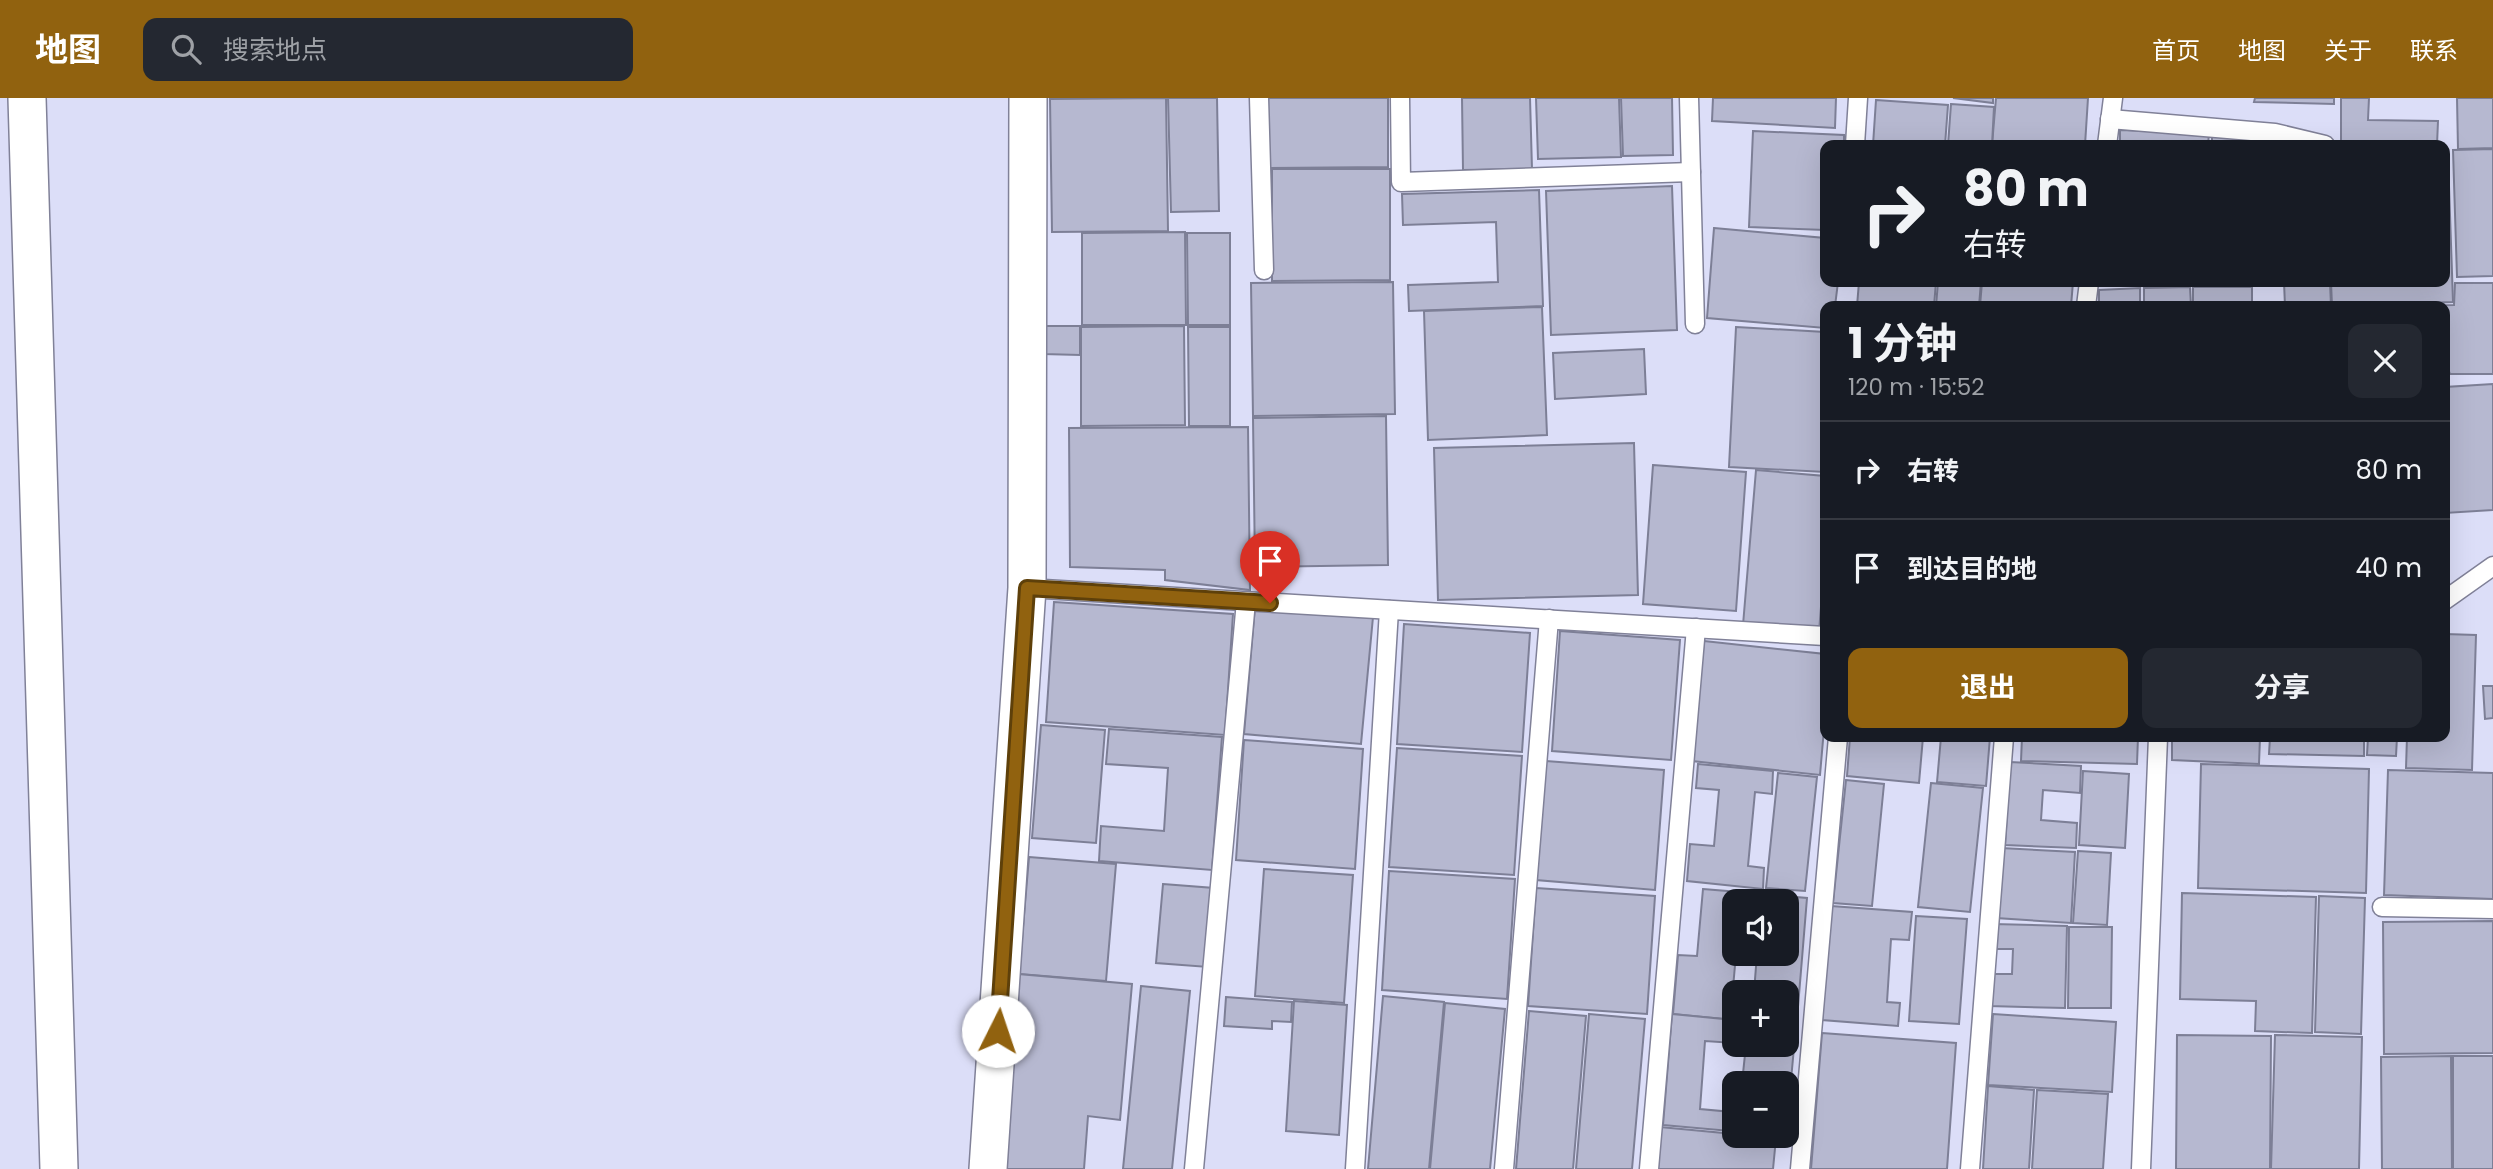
<!DOCTYPE html>
<html lang="zh">
<head>
<meta charset="utf-8">
<style>
	:root { --surface:#171b24; --page:#242831; --text:#f1f3f6; --muted:#9ea1a6; --line:#363941; --accent:#91620f }
	body { margin:0; font-family:Poppins,"Noto Sans SC",sans-serif; background:var(--page); color:var(--text); height:100vh; display:flex; flex-direction:column; font-size:26px; white-space:nowrap }
	* { box-sizing:border-box; margin:0 }
	p { font-size:23px; color:var(--muted) }
	.icon { flex:none; width:38px; height:38px; fill:none; stroke:currentColor; stroke-width:2; stroke-linecap:round; stroke-linejoin:round }
	.map { position:relative; flex:1; overflow:hidden }
	.side { position:absolute; left:1820px; top:203px; width:630px; height:441px; display:flex; flex-direction:column; background:var(--surface); border-radius:14px; box-shadow:0 7px 28px #0002 }
	.side>* { flex:none }
	.top-card { position:absolute; left:1820px; top:42px; width:630px; height:147px; border-radius:14px; box-shadow:0 7px 28px #0002; background:#171b24; color:var(--text); overflow:hidden }
	.fabs { position:absolute; left:1722px; top:791px; display:grid; gap:14px }
	.fabs a { display:grid; place-items:center; width:77px; height:77px; border-radius:14px; background:var(--surface); box-shadow:0 7px 28px #0002; font-size:35px }
	.pin { position:absolute; display:grid; place-items:center; width:60px; height:60px; color:#fff; margin:-72px -30px; border-radius:50% 50% 50% 0; rotate:-45deg; box-shadow:0 0 7px #0007 }
	.pin .icon { rotate:45deg }
	.me { position:absolute; width:77px; margin:-38px; rotate:4deg; stroke-linejoin:round; filter:drop-shadow(0 0 5px #0008) }
	.turn { display:flex; align-items:center; gap:24px; height:147px; padding:0 28px; font-size:32px }
	.turn .icon { width:91px; height:91px; stroke-width:2.5 }
	.turn b { display:block; font-size:49px; line-height:60px }
	.round { display:grid; place-items:center; flex:none; width:74px; height:74px; border-radius:14px; background:var(--page) }
	.head { display:flex; align-items:center; justify-content:space-between; height:119px; padding:0 28px }
	h1 { font-size:42px; font-weight:700; line-height:52px }
	.button { display:flex; gap:14px; margin-top:auto; padding:14px 28px }
	.button a { flex:1; height:80px; border-radius:14px; background:var(--accent); color:#fff; font-size:28px; font-weight:700; line-height:80px; text-align:center }
	.button a+a { background:var(--page); color:var(--text) }
	ul { padding:0; list-style:none }
	li { display:flex; align-items:center; gap:21px; height:98px; padding:0 28px; border-top:2px solid var(--line) }
	li div { flex:1 }
	li b { display:block; font-size:26px }
	li em { font-style:normal }
	header { display:flex; align-items:center; gap:42px; box-sizing:border-box; height:98px; padding:0 35px; background:var(--accent); color:#fff }
	header strong { font-size:33px }
	nav { display:flex; gap:38px; margin-inline-start:auto; font-size:24px }
	.search { width:490px; height:63px; background:var(--page); display:flex; align-items:center; gap:18px; box-sizing:border-box; padding:0 24px; border-radius:14px; color:var(--muted); font-size:26px }
	.map>svg:first-child { display:block }
	.building { fill:#b6b8d0; stroke:#7d7f96; stroke-width:2 }
	.lines { fill:none; stroke-linecap:round; stroke-linejoin:round }
	.lane-casing { stroke:#808198; stroke-width:21 }
	.street-casing { stroke:#808198; stroke-width:40 }
	.lane { stroke:#fff; stroke-width:18 }
	.street { stroke:#fff; stroke-width:37 }
	.route-casing { stroke:#5e400a; stroke-width:18 }
	.route { stroke:#91620f; stroke-width:12 }
</style>
</head>
<body>
<header>
<strong>地图</strong>
<div class="search"><svg class="icon" aria-label="search" viewBox="0 0 24 24"><circle cx="10" cy="10" r="6"/><path d="M15 15l6 6"/></svg>搜索地点</div>
<nav><a>首页</a><a>地图</a><a>关于</a><a>联系</a></nav>
</header>
<div class="map">
<svg width="2493" height="1071" viewBox="0 0 2493 1071">
	<rect width="100%" height="100%" fill="#dcdef8"/>
	<g class="building">
		<path d="M1166,0L1168,133L1052,134L1050,1Z"/>
		<path d="M1168,0H1217L1219,113L1171,114Z"/>
		<path d="M1261,0H1388V69L1261,70Z"/>
		<path d="M1462,0H1530L1532,71L1463,72Z"/>
		<path d="M1536,0H1619L1621,59L1538,61Z"/>
		<path d="M1621,0H1672L1673,57L1623,58Z"/>
		<path d="M1713,0H1836L1835,30L1712,23Z"/>
		<path d="M1953,0H1993V5Z"/>
		<path d="M1996,0H2088L2085,47H1992Z"/>
		<path d="M2255,0H2334V6L2254,4Z"/>
		<path d="M2341,0H2369L2368,22L2438,23L2437,47H2341Z"/>
		<path d="M2457,0H2493V50L2458,51Z"/>
		<path d="M1876,2L1948,7L1945,47H1873Z"/>
		<path d="M1951,6L1994,9L1992,47H1948Z"/>
		<path d="M2120,32L2209,35L2208,47H2120Z"/>
		<path d="M1753,33L1844,37V47H1825V132L1749,129Z"/>
		<path d="M2212,36L2260,38V47H2212Z"/>
		<path d="M2493,51V178L2457,179L2453,52Z"/>
		<path d="M1272,71H1390V182L1272,183Z"/>
		<path d="M1672,88L1677,232L1551,237L1546,93Z"/>
		<path d="M2445,88H2449L2453,204L2332,208L2331,184H2445Z"/>
		<path d="M1539,92L1543,208L1409,213L1408,187L1498,184L1496,124L1403,127L1402,96Z"/>
		<path d="M1714,130L1825,140V184H1838L1835,208H1825V230L1707,220Z"/>
		<path d="M1185,134L1186,227H1082V135Z"/>
		<path d="M1187,135H1230V227H1188Z"/>
		<path d="M1393,184L1395,316L1253,318L1251,185Z"/>
		<path d="M1859,184H1936L1934,208H1857Z"/>
		<path d="M1938,184H1981L1979,208H1936Z"/>
		<path d="M1982,184H2073L2071,208H1980Z"/>
		<rect x="2114" y="184" width="100" height="3"/>
		<path d="M2284,184H2330L2331,208H2285Z"/>
		<path d="M2455,185H2493V276H2450L2447,268L2445,267V208H2381L2454,207Z"/>
		<path d="M2190,189L2191,208H2144V190Z"/>
		<rect x="2193" y="189" width="59" height="19"/>
		<path d="M2140,190V208H2099V192Z"/>
		<path d="M1542,209L1547,337L1428,342L1424,213Z"/>
		<path d="M1043,228H1080V257L1043,256Z"/>
		<path d="M1184,228L1185,327L1081,328V229Z"/>
		<path d="M1188,229H1230V328H1189Z"/>
		<path d="M1736,229L1825,234V374L1729,369Z"/>
		<path d="M1644,251L1646,296L1555,301L1553,255Z"/>
		<path d="M2493,286V412L2445,415V289Z"/>
		<path d="M1386,318L1388,467L1255,469L1253,320Z"/>
		<path d="M1248,329L1250,492L1165,482V472L1070,469L1069,330Z"/>
		<path d="M1634,345L1638,497L1438,502L1434,350Z"/>
		<path d="M1653,367L1746,374L1736,513L1643,506Z"/>
		<path d="M1756,372L1825,378V458L1819,534L1743,527Z"/>
		<path d="M1054,504L1233,516L1225,637L1046,624Z"/>
		<path d="M1255,509L1373,519L1361,646L1244,636Z"/>
		<path d="M1404,526L1530,535L1522,654L1397,646Z"/>
		<path d="M1560,533L1680,542L1671,662L1552,653Z"/>
		<path d="M2445,536L2476,537L2472,672L2406,670L2407,639H2445Z"/>
		<path d="M1704,543L1825,556V619L1820,677L1692,663Z"/>
		<path d="M2483,588H2493V620L2485,621Z"/>
		<path d="M1041,627L1105,632L1096,745L1032,740Z"/>
		<path d="M1109,631L1222,639L1212,772L1099,763L1101,728L1164,733L1168,670L1106,666Z"/>
		<path d="M1850,639H1923L1919,685L1847,678Z"/>
		<path d="M1941,639H1990L1986,688L1937,684Z"/>
		<path d="M2022,639H2138L2137,666L2021,663Z"/>
		<path d="M2172,639H2260L2259,666L2172,662Z"/>
		<path d="M2270,639H2364V658L2269,656Z"/>
		<path d="M2368,639H2397L2396,658L2367,657Z"/>
		<path d="M1244,642L1363,651L1355,771L1236,762Z"/>
		<path d="M1397,650L1522,658L1514,777L1389,769Z"/>
		<path d="M1546,663L1664,672L1655,792L1536,782Z"/>
		<path d="M2010,664L2081,668L2080,695L2043,692L2041,722L2077,725L2076,750L2005,747Z"/>
		<path d="M1698,666L1773,673L1772,696L1755,694L1748,768L1764,770L1763,791L1687,783L1690,746L1714,748L1719,692L1696,690Z"/>
		<path d="M2201,666L2369,671L2366,795L2198,790Z"/>
		<path d="M2388,672L2493,675V801L2384,797Z"/>
		<path d="M2083,673L2129,676L2125,750L2079,747Z"/>
		<path d="M1778,675L1817,679L1805,793L1766,790Z"/>
		<path d="M1846,682L1884,686L1872,808L1833,805Z"/>
		<path d="M1931,685L1983,690L1970,814L1918,809Z"/>
		<path d="M2001,750L2075,754L2071,825L1996,820Z"/>
		<path d="M2078,753L2111,755L2107,827L2073,825Z"/>
		<path d="M1029,759L1116,766L1106,883L1019,876Z"/>
		<path d="M1264,771L1353,777L1344,905L1255,898Z"/>
		<path d="M1389,773L1515,781L1507,901L1382,892Z"/>
		<path d="M1163,786L1214,790L1208,869L1156,865Z"/>
		<path d="M1536,790L1655,798L1647,916L1528,908Z"/>
		<path d="M1703,791L1751,795L1750,803H1734L1736,856L1733,890L1745,892L1744,894H1734V922L1673,916L1678,857L1697,858Z"/>
		<path d="M2182,795L2316,799L2312,935L2255,933L2256,903L2180,901Z"/>
		<path d="M1762,796L1807,800L1797,921L1787,920V894H1754L1757,856H1787V803H1761Z"/>
		<path d="M2319,798L2365,800L2361,936L2315,934Z"/>
		<path d="M1831,808L1912,814L1909,842L1891,841L1887,904L1900,905L1898,928L1822,922Z"/>
		<path d="M1916,818L1967,821L1959,926L1909,923Z"/>
		<path d="M2493,823V955L2384,956L2383,824Z"/>
		<path d="M1993,826L2067,828L2065,910L1989,908L1990,876H2012L2013,851H1992Z"/>
		<path d="M2069,829H2112L2111,910H2068Z"/>
		<path d="M1018,876L1132,886L1120,1022L1088,1018L1084,1071H1000Z"/>
		<path d="M1141,888L1190,893L1172,1071H1123Z"/>
		<path d="M1383,898L1444,904L1429,1071H1368Z"/>
		<path d="M1226,899L1292,904L1291,924L1272,923V931L1224,928Z"/>
		<path d="M1294,903L1347,907L1339,1037L1286,1033Z"/>
		<path d="M1445,905L1505,911L1490,1071H1430Z"/>
		<path d="M1529,913L1586,918L1573,1071H1516Z"/>
		<path d="M1589,916L1645,921L1632,1071H1576Z"/>
		<path d="M1672,916L1734,922V945L1705,943L1700,1011L1732,1014L1730,1033L1663,1027Z"/>
		<path d="M1993,916L2116,924L2112,994L1988,987Z"/>
		<path d="M1787,927L1796,928L1787,1025V985H1742L1746,947H1787Z"/>
		<path d="M1822,935L1956,945L1947,1071H1811Z"/>
		<path d="M2177,937L2271,938L2270,1071H2176Z"/>
		<path d="M2275,937L2362,939L2359,1071H2271Z"/>
		<path d="M2451,958L2452,1071H2382L2381,959Z"/>
		<rect x="2453" y="958" width="40" height="113"/>
		<path d="M1988,988L2034,992L2029,1071H1983Z"/>
		<path d="M2037,992L2108,996L2103,1071H2032Z"/>
		<path d="M1660,1029L1734,1036V1038L1776,1040L1773,1071H1656Z"/>
	</g>
	<g class="lines">
		<g class="lane-casing">
			<g id="lane">
				<path d="M1259,0L1264,172"/>
				<path d="M1400,0L1401,84L1691,74"/>
				<path d="M1689,0L1695,226"/>
				<path d="M2110,21L2275,35L2325,47"/>
				<path d="M1855,47L1858,0"/>
				<path d="M2107,47L2113,0"/>
				<path d="M2086,208L2089,184"/>
				<path d="M1027,490L1825,538"/>
				<path d="M2445,502L2493,468"/>
				<path d="M2382,809L2493,811"/>
				<path d="M1194,1071L1246,503"/>
				<path d="M1355,1071L1389,512"/>
				<path d="M1504,1071L1549,521"/>
				<path d="M1649,1071L1696,530"/>
				<path d="M1800,1071L1838,639"/>
				<path d="M1970,1071L2004,639"/>
				<path d="M2141,1071L2158,639"/>
			</g>
		</g>
		<g class="street-casing">
			<g id="street">
				<path d="M27,0L59,1071"/>
				<path d="M988,1071L1027,490L1028,0"/>
			</g>
		</g>
		<use href="#lane" class="lane"/>
		<use href="#street" class="street"/>
	</g>
	<g class="lines">
		<g class="route-casing">
			<path id="route" d="M998,933L1027,490L1270,505"/>
		</g>
		<use href="#route" class="route"/>
	</g>
</svg>
<div class="fabs">
<a><svg class="icon" aria-label="sound" viewBox="0 0 24 24"><path d="M4 9h4l5-4v14l-5-4H4zM17 9q2 3 0 6"/></svg></a>
<a>+</a>
<a>−</a>
</div>
<div class="pin" style="left:1270px;top:505px;background:#d93025"><svg class="icon" aria-label="arrive" viewBox="0 0 24 24"><path d="M6 21V4h12l-3 4 3 4H6"/></svg></div>
<svg class="me" style="left:998px;top:933px" viewBox="-20 -20 40 40"><circle r="19" fill="#fff"/><path d="M0-13L10 11 0 6-10 11z" fill="#91620f"/></svg>
<div class="top-card">
<div class="turn"><svg class="icon" aria-label="right" viewBox="0 0 24 24"><path d="M7 20v-9h11M14 6l5 5-5 5"/></svg><div><b>80 m</b>右转</div></div>
</div>
<section class="side">
<div class="head"><div><h1>1 分钟</h1><p>120 m · 15:52</p></div><a class="round"><svg class="icon" aria-label="close" viewBox="0 0 24 24"><path d="M6 6l12 12M18 6L6 18"/></svg></a></div>
<ul>
<li><svg class="icon" aria-label="right" viewBox="0 0 24 24"><path d="M7 20v-9h11M14 6l5 5-5 5"/></svg><div><b>右转</b></div><em>80 m</em></li>
<li><svg class="icon" aria-label="arrive" viewBox="0 0 24 24"><path d="M6 21V4h12l-3 4 3 4H6"/></svg><div><b>到达目的地</b></div><em>40 m</em></li>
</ul>
<div class="button"><a>退出</a><a>分享</a></div>
</section>
</div>
</body>
</html>
